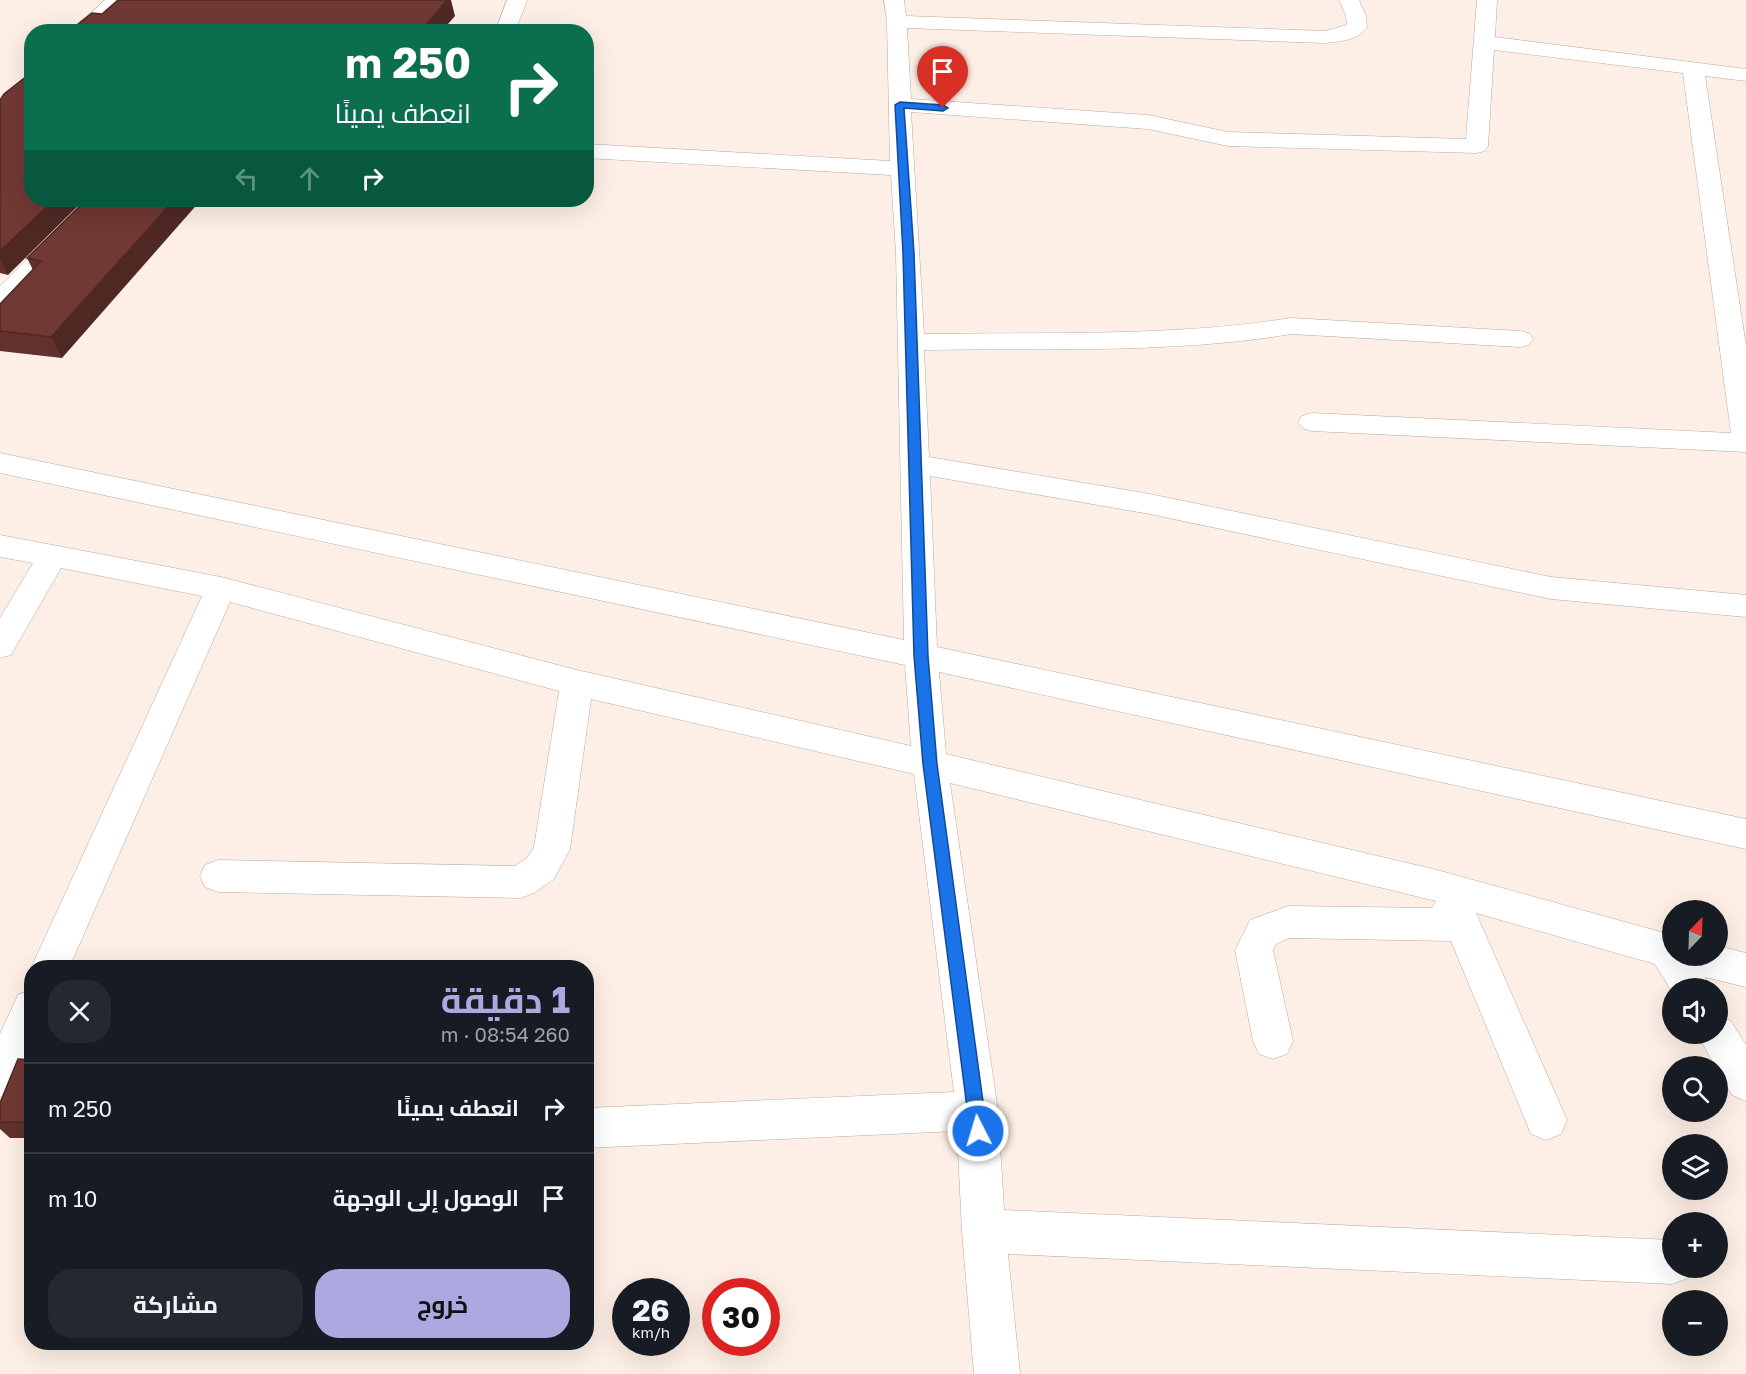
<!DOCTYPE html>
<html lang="ar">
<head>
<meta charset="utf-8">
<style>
	:root { --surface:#171b24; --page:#242831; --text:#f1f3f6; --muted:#9ea1a6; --line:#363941; --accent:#aba9e0 }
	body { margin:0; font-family:"Golos Text",Cairo,sans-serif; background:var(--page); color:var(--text); direction:rtl; height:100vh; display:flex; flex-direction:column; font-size:22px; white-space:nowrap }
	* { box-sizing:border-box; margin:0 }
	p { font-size:20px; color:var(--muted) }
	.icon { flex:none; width:33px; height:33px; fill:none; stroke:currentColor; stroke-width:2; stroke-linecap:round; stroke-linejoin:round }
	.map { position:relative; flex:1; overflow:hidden; direction:ltr }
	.details { position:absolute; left:24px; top:960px; width:570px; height:390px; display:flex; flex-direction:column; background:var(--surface); border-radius:24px; box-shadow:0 6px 24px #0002; direction:rtl }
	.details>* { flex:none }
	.top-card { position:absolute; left:24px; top:24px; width:570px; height:183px; border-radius:24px; box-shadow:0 6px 24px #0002; direction:rtl; background:#0b6e4f; color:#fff; overflow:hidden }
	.needle { width:39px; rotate:23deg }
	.buttons { position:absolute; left:1662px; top:900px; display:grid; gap:12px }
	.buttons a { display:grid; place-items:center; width:66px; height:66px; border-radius:50%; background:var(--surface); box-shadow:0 6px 24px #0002; font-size:30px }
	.speed { position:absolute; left:612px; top:1278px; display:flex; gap:12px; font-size:30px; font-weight:700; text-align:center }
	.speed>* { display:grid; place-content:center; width:78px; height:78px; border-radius:50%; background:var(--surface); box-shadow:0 6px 24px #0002; line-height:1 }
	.speed small { font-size:15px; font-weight:400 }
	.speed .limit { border:9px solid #d22; background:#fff; color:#111 }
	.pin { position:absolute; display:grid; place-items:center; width:51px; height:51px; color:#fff; margin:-62px -26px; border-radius:50% 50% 50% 0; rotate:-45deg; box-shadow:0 0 6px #0007 }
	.pin .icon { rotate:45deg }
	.me { position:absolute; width:66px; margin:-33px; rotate:355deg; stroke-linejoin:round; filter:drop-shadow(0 0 4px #0008) }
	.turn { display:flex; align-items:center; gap:21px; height:126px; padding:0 24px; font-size:27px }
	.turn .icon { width:78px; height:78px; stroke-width:2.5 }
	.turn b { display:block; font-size:42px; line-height:51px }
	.lanes { display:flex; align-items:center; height:57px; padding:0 24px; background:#0003; justify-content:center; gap:30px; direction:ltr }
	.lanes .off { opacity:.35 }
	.round { display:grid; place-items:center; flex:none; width:63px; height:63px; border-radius:24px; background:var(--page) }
	.headline { display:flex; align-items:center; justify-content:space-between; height:102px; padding:0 24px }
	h1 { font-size:36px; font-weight:700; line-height:45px; color:var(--accent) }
	.primary-button { display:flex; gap:12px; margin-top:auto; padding:12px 24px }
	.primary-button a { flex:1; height:69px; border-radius:24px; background:var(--accent); color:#111; font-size:24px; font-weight:700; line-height:69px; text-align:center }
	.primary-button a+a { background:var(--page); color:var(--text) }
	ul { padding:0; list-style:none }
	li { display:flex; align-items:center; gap:18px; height:90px; padding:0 24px; border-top:2px solid var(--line) }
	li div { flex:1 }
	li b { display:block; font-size:22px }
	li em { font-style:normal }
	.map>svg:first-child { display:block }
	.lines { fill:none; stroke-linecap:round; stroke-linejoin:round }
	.street-casing { stroke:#b7aaa0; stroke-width:1 }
	.street { fill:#fff; fill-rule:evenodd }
	.wall { fill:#61312d }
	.shaded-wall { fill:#4f2824 }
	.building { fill:#713934; stroke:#4f2824; stroke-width:1.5 }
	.route { fill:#1a73e8; stroke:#114b97; stroke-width:1.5 }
</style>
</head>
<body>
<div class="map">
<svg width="1746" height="1374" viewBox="0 0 1746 1374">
	<rect width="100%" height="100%" fill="#fdefe5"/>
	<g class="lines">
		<g class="street-casing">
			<g id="street">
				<path d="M105,0H127L93,32H70Z"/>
				<path d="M507,0H527L515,32H495Z"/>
				<path d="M884,0H904L906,16L1325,31L1347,25L1346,16L1339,0H1359L1366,16L1367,27C1358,41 1340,41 1325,43L907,28L911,99L1148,115L1228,132L1466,139L1477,0H1497L1495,37L1746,69V81L1705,76L1746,346V452L1312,431L1302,428L1298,422L1302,416L1312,413L1731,433L1683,73L1494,50L1488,146L1485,151L1477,153L1228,146L1148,129L911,112L924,334C1044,332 1173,337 1291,318L1520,331L1529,333L1533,339L1529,345L1520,347L1291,334C1173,354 1044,348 924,350L929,457L1150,494L1551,577L1746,595V617L1551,599L1150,514L930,476L937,647L1746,819V849L939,672L946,754L1437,870L1672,935V956H1718V946L1746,953V987L1705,977L1710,988H1672V992L1655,964L1476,913L1567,1120L1561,1134L1546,1140L1531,1134L1451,941L1289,938L1276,944L1273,950L1293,1041L1287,1054L1273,1059L1259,1054L1253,1041L1235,950L1250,920L1288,906L1432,908L1436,901L950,783L998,1111L1004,1210L1672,1240V1268H1692L1688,1278L1672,1284L1008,1254L1020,1374H974L962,1231L957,1131L586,1148V1108L954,1092L914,774L591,699L570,849L554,879L534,893L521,898L218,892L205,887L200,876L205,865L218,860L515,866L528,857L534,847L559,691L230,602L69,968H32V969L31,968L202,596L61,568L11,655L0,658V618L33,563L0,557V535L221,577L577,670L911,746L905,665L0,473V453L904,640L896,253L891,175L586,158V144L890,161L887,22Z"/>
				<path d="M64,229L73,231L76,236L73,241L9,305L0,308V286L55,231Z"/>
				<path d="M32,990V1053L14,1091L0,1097V1034L18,995Z"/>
				<path d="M1718,1016L1731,1021L1746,1045V1101L1732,1095L1697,1034H1718Z"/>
			</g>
		</g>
		<use href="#street" class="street"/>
	</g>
	<g class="wall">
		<path d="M32,60V200L8,275L0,273V100L28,74L25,67Z"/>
		<path d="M86,200L62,358L0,351V304L33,270L27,258Z"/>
		<path d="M246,200H287L283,205Z"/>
		<path d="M32,1060V1138H10L0,1129V1103Z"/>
	</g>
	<g class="shaded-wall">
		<path d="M447,0H451L455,16L441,32H420Z"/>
		<path d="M54,200H84L8,275L0,259V251Z"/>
		<path d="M174,200H201L62,358L51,337Z"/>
		<path d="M281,200H287L283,205Z"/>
	</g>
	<g class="building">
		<path d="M118,0H447L420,32H68L92,13L102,14Z"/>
		<path d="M32,60V68L25,67V64Z"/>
		<path d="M32,72V200H54L0,251V100L4,94Z"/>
		<path d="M86,200H174L51,337L0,331V304L41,261L27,258Z"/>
		<path d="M18,1059L32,1060V1122H0V1103Z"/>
	</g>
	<path class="route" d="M900,102L943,105L948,108L943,111L904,108L914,253L928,656L937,764L987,1131L985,1137L978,1139L972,1137L970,1131L923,764L914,656L903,253L895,105Z"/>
</svg>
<div class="buttons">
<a><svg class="needle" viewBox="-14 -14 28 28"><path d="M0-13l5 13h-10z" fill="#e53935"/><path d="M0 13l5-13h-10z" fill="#9ea1a6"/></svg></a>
<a><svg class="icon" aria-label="sound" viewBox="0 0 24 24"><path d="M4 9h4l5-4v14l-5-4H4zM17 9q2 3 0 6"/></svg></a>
<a><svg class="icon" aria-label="search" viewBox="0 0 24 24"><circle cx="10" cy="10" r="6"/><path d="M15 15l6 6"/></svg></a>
<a><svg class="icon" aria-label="layers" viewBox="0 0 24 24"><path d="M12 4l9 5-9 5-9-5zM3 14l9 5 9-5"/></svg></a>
<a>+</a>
<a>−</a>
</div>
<div class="speed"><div>26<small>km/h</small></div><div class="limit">30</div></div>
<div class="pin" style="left:943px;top:108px;background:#d93025"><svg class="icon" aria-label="arrive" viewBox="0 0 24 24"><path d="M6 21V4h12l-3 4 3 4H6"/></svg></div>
<svg class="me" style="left:978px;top:1131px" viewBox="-20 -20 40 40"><circle r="17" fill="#1a73e8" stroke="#fff" stroke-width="3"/><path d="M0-11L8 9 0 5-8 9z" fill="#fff"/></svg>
<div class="top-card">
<div class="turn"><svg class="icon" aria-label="right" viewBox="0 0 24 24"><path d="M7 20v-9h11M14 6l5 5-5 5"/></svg><div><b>250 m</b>انعطف يمينًا</div></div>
<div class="lanes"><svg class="icon off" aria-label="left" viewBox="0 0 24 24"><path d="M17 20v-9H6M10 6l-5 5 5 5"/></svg><svg class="icon off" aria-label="ahead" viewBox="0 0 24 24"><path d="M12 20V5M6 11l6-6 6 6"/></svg><svg class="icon" aria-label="right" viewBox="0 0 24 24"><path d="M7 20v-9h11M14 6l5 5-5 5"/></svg></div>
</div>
<section class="details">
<div class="headline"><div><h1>1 دقيقة</h1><p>260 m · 08:54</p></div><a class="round"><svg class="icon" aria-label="close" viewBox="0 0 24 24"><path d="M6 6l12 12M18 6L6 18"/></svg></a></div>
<ul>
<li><svg class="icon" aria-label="right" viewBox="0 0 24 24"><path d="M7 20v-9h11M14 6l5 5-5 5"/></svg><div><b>انعطف يمينًا</b></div><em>250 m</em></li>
<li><svg class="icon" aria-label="arrive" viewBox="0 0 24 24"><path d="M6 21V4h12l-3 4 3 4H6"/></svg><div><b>الوصول إلى الوجهة</b></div><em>10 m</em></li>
</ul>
<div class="primary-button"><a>خروج</a><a>مشاركة</a></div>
</section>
</div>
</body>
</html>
